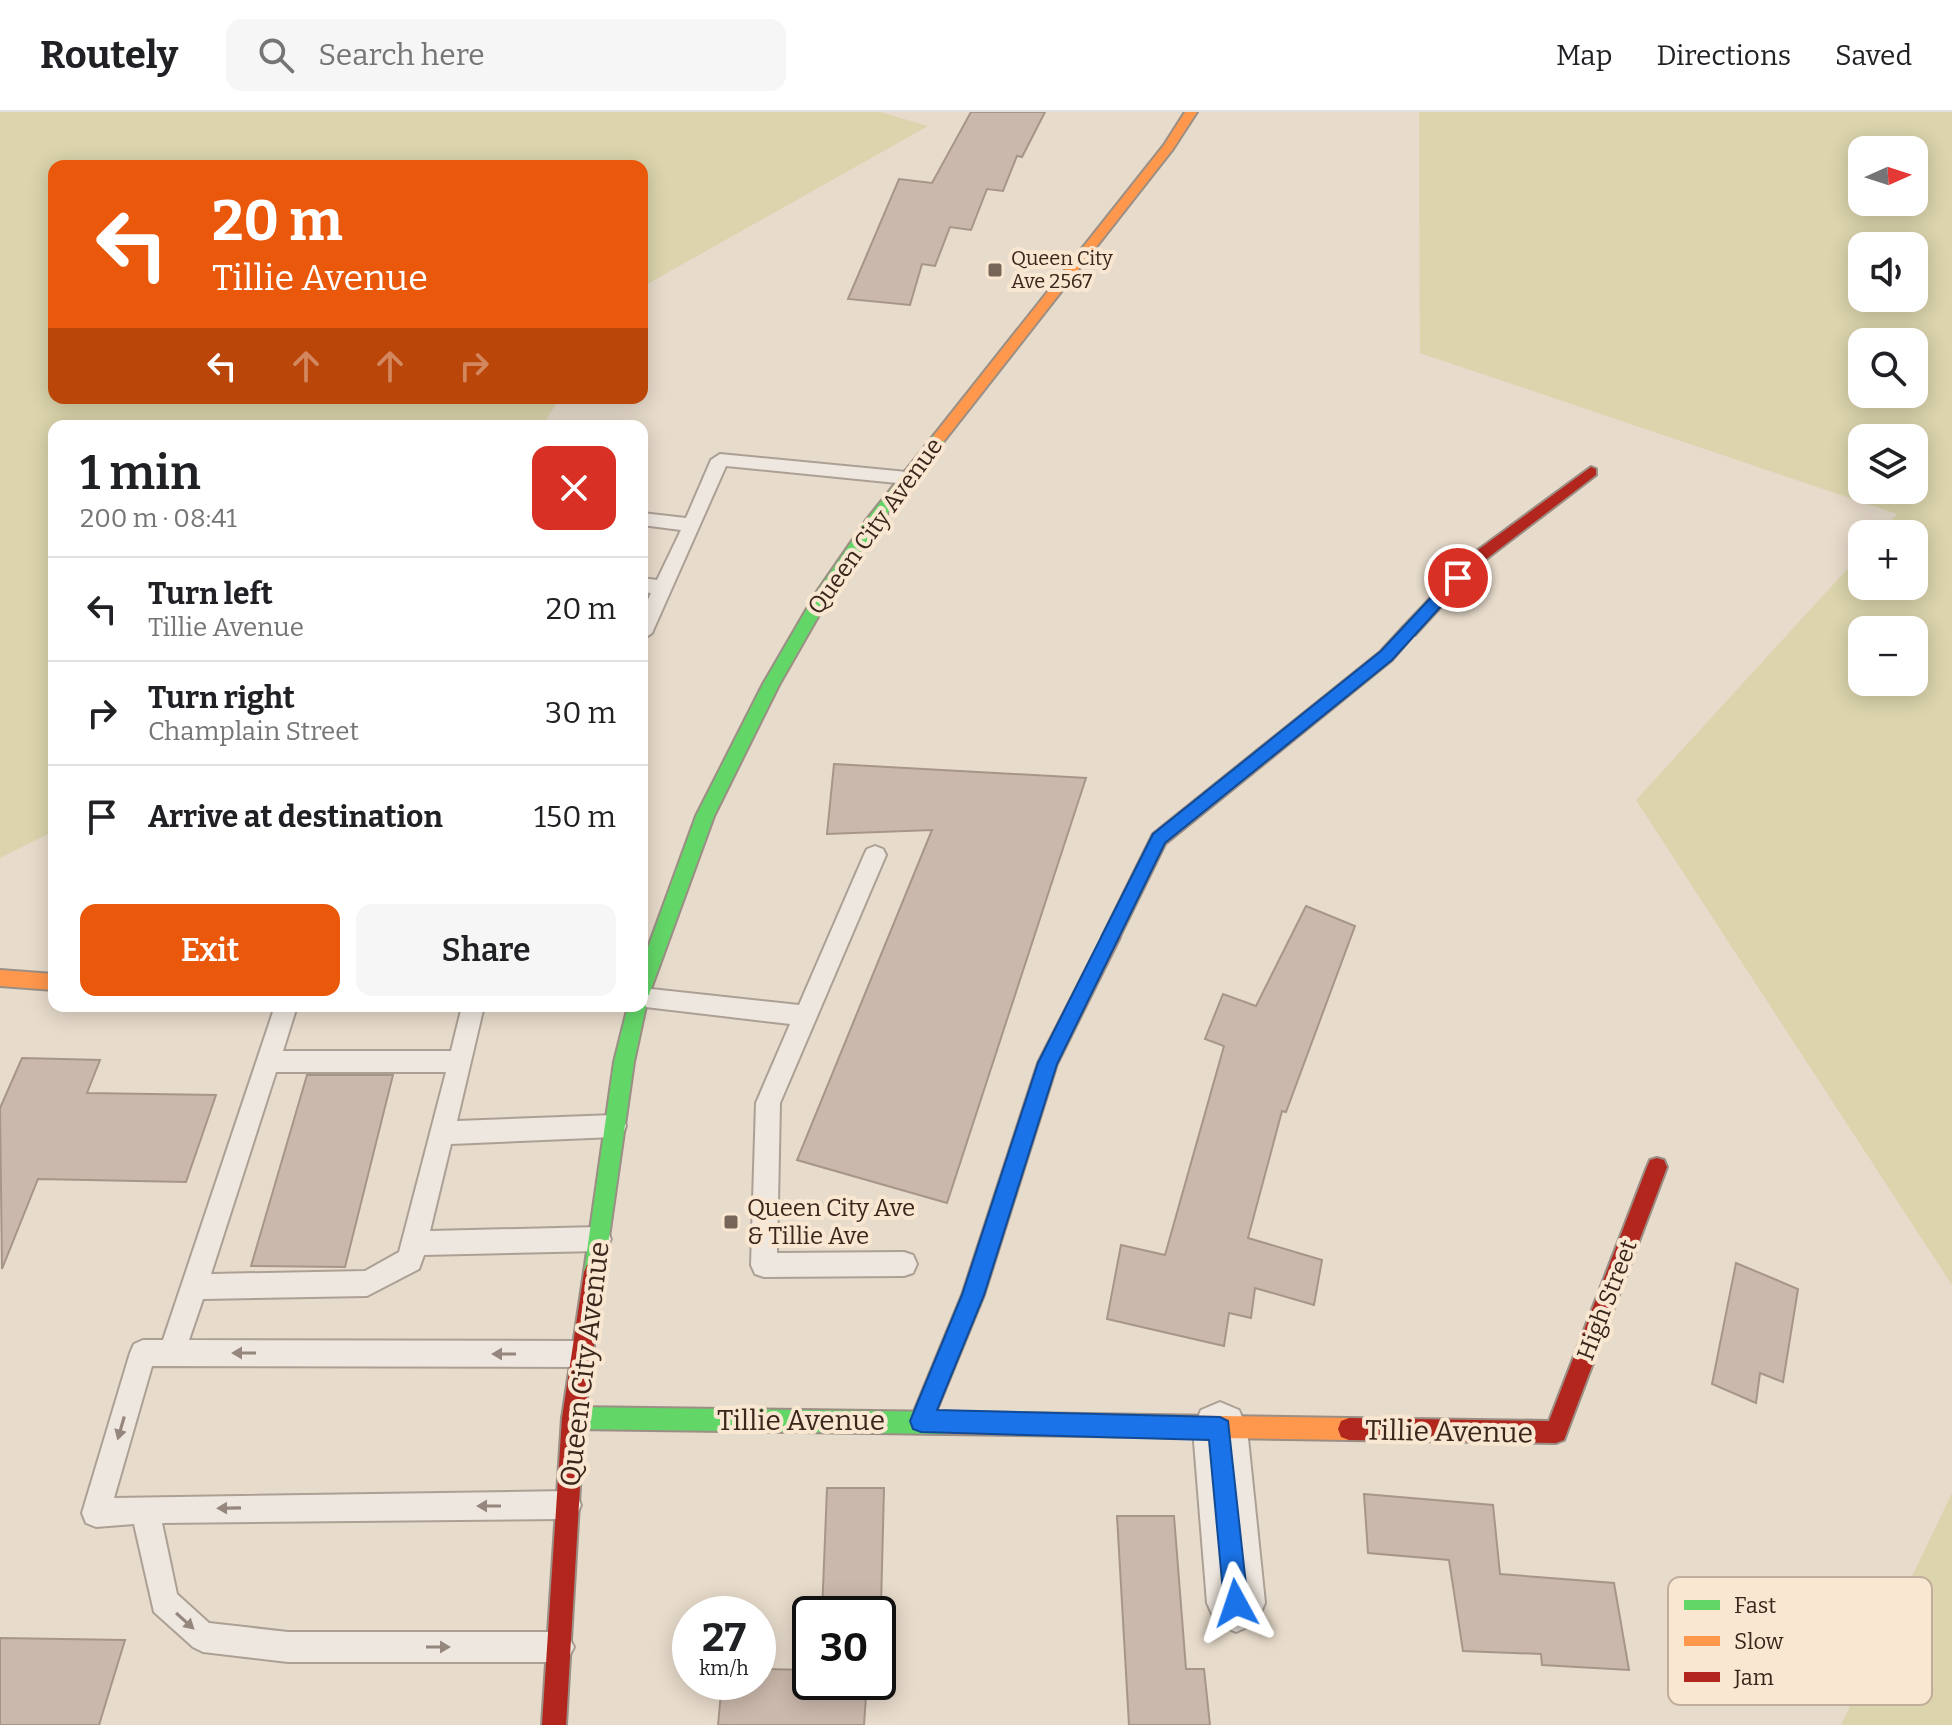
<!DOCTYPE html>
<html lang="en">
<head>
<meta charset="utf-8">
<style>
	:root { --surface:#fff; --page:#f6f6f6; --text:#202124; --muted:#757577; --line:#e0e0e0; --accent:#ea580c }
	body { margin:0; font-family:Bitter,serif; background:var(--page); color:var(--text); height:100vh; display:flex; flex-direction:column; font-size:30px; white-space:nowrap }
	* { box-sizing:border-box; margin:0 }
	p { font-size:26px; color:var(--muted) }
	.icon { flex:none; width:44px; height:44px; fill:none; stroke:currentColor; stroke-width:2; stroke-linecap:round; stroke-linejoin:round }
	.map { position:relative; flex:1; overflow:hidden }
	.details { position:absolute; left:48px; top:308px; width:600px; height:592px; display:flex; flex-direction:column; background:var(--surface); border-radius:16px; box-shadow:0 4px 20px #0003 }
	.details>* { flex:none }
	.guide { position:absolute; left:48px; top:48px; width:600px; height:244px; border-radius:16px; box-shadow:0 4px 20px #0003; background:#ea580c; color:#fff; overflow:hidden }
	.needle { width:52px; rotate:87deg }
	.fabs { position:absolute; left:1848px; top:24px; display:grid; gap:16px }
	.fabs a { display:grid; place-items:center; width:80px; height:80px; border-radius:16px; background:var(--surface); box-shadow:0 4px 20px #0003; font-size:40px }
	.speed { position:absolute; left:672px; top:1484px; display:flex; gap:16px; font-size:40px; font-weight:700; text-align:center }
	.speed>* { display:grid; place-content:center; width:104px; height:104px; border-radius:50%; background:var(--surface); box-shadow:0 4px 20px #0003; line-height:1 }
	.speed small { font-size:20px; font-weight:400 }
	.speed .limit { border:4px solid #111; border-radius:12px; background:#fff; color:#111 }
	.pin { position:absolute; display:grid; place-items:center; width:68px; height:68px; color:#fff; margin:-34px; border:4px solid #fff; border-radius:50%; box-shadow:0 2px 8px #0007 }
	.me { position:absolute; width:88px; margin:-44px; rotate:355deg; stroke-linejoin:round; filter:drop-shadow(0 0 6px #0008) }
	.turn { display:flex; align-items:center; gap:28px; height:168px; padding:0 32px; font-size:36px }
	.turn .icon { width:104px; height:104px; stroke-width:2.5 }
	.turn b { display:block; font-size:56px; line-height:68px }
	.lanes { display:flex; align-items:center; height:76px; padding:0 32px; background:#0003; justify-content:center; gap:40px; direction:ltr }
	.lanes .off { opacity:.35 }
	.round { display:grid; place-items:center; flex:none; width:84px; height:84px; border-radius:16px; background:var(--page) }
	.head { display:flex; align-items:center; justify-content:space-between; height:136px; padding:0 32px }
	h1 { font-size:48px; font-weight:600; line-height:60px }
	.button { display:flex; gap:16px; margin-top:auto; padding:16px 32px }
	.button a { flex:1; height:92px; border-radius:16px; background:var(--accent); color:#fff; font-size:32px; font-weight:600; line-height:92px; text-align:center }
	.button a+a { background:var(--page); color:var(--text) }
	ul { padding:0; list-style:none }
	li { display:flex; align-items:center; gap:24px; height:104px; padding:0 32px; border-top:2px solid var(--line) }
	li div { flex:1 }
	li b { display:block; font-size:30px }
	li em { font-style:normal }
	header { display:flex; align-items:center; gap:48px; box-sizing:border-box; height:112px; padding:0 40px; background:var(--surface); border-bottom:2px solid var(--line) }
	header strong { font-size:38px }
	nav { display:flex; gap:44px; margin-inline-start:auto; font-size:28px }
	.search { width:560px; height:72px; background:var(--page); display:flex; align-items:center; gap:20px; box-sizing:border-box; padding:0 28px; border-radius:16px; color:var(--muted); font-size:30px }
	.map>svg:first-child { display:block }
	.green { fill:#dbd4ac; fill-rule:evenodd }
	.building { fill:#cbb8ac; stroke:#a7958a; stroke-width:2 }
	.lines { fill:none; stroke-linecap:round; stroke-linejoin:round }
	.lane-casing { stroke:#aca095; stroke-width:4 }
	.street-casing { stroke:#aca095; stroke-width:4 }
	.fast-casing { stroke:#9b8f85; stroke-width:4 }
	.slow-casing { stroke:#9b8f85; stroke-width:4 }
	.jam-casing { stroke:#9b8f85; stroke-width:4 }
	.lane { fill:#eee7df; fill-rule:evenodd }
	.street { fill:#eee7df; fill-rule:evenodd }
	.fast { fill:#63d668; fill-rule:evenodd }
	.slow { fill:#ff974d; fill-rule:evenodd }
	.jam { fill:#b3261e; fill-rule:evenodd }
	.oneway { fill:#95867e }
	.route { fill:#1a73e8; stroke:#114b97; stroke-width:2 }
	.poi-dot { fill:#786559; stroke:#f9e7d1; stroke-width:3 }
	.labels { text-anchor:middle; stroke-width:8; stroke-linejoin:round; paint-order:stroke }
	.far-poi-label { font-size:20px; fill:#3c261c; stroke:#f9e7d1; text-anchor:start }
	.street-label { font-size:24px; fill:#3c261c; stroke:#f9e7d1 }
	.poi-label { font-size:24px; fill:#3c261c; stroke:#f9e7d1; text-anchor:start }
	.near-street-label { font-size:28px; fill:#3c261c; stroke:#f9e7d1 }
	.key { fill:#f9e7d1; stroke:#c0ad9b; stroke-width:2 }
	.key-label { font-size:22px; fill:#3c261c }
</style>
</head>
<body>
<header>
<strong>Routely</strong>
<div class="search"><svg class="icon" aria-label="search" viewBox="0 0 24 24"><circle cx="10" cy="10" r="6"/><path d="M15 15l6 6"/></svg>Search here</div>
<nav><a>Map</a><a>Directions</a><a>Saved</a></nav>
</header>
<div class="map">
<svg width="1952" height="1613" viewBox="0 0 1952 1613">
	<rect width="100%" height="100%" fill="#e7dbcb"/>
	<g class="green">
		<path d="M0,0H880L928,14L642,175V54H54V286H560L542,314H54V719L0,746Z"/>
		<path d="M1419,0H1952V1173L1636,688L1862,441V474H1914V422H1879L1897,402L1420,241ZM1862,38H1914V90H1862ZM1862,134H1914V186H1862ZM1862,230H1914V282H1862ZM1862,326H1914V378H1862ZM1862,518H1914V570H1862Z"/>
		<path d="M1952,1381V1613H1841Z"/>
	</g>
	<g class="building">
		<path d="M971,0H1045L1022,45L1017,44L1003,79L987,77L971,118L950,115L935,154L922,152L910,193L848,187L899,67L932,71Z"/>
		<path d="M834,652L1086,666L947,1091L797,1048L932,718L827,722Z"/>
		<path d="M1306,794L1355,814L1286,1000L1282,999L1248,1126L1322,1148L1314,1193L1255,1176L1251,1206L1229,1201L1224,1234L1107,1207L1121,1133L1165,1143L1224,934L1205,927L1223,882L1256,894Z"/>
		<path d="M22,946L100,948L87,981L216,983L186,1070L38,1067L2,1157L0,996Z"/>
		<path d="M307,963H393L345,1155L251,1154Z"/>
		<path d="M1736,1151L1798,1177L1783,1270L1760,1261L1756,1291L1712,1272Z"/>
		<path d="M827,1376H884L881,1494H871V1502H822Z"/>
		<path d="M1364,1382L1493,1393L1500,1462L1614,1471L1629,1558L1542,1553L1541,1542L1463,1539L1449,1448L1368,1441Z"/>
		<path d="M1117,1404H1174L1186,1557H1204L1210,1613H1129Z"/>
		<path d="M0,1526L125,1528L99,1613H0Z"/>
		<path d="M758,1557L810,1558V1570H867L864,1613H718L722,1570H758Z"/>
	</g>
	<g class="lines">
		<g class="lane-casing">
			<g id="lane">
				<path d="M720,342L907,360L916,366L907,372L726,354L652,521L642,528V501L651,481L642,480V466L657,468L681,418L642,413V401L686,406L711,348Z"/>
				<path d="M875,734L883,737L886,743L780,991L777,1141L904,1140L913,1143L917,1152L913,1161L904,1164L764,1165L755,1162L751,1153L756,991L790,912L637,894H642V876L799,893L864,743L867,737Z"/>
				<path d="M275,894H297L283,939H451L462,894H484L457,1009L614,1003L623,1006L626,1014L623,1022L614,1025L451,1032L430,1119L598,1115L607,1118L611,1127L607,1136L598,1139L424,1143L419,1157L367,1184L203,1187L189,1228L582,1229L591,1233L595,1242L591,1251L582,1255L152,1254L114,1386L567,1379L577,1383L581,1393L577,1403L567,1407L162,1411L177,1482L209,1511L288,1520H559L569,1525L574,1535L569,1545L559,1550H288L203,1540L193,1535L154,1500L134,1412L96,1415L86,1411L82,1401L130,1241L134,1232L143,1228H163ZM276,960H446L399,1140L365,1159L211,1162Z"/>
			</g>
		</g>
		<g class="street-casing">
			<path id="street" d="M1220,1290L1239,1298L1247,1317L1265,1491L1256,1511L1236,1520L1216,1511L1207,1491L1193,1317L1201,1298Z"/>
		</g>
		<g class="fast-casing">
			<g id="fast">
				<path d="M939,321L944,323V329L877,415L827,489L779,573L714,704L651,877L649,883L642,885V852L696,704L763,572L816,481L867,407L934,323Z"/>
				<path d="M642,888L646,894L634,950L604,1160L601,1167L594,1170L587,1167L584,1160L614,950L628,894H642Z"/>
				<path d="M573,1295L947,1300L955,1303L958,1311L955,1319L947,1322L573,1317L565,1314L562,1306L565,1298Z"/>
			</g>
		</g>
		<g class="slow-casing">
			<g id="slow">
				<path d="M1185,0H1197L1173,37L944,329H934V323L1164,33Z"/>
				<path d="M1409,513L1417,519L1392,548L1165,732L1117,830H1105L1102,825L1153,722L1380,540L1403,515Z"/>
				<path d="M0,858L54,862V878L0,874Z"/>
				<path d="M947,1300L1349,1306L1357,1309L1360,1317L1357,1325L1349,1328L947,1322L939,1319L936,1311L939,1303Z"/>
			</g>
		</g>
		<g class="jam-casing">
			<g id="jam">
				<path d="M1591,355L1596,357V363L1481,451L1415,523H1403L1401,519L1403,515L1471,443Z"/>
				<path d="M1111,817L1117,820L1120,825L1057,952L984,1183L929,1317L921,1320L913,1317L910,1309L962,1183L1038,951L1105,820Z"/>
				<path d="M1657,1046L1664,1048L1667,1055L1564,1328L1556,1331L1349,1328L1341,1325L1338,1317L1341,1309L1349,1306L1549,1309L1647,1055L1650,1048Z"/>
				<path d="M594,1150L601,1153L604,1160L584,1306L566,1613H542L562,1306L584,1160L587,1153Z"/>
			</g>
		</g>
		<use href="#lane" class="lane"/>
		<use href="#street" class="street"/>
		<use href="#fast" class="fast"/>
		<use href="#slow" class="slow"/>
		<use href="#jam" class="jam"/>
	</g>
	<defs><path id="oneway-solid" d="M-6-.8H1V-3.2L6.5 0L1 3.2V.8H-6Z" transform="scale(2)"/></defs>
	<g class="oneway">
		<use href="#oneway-solid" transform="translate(244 1241) rotate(-180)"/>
		<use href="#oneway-solid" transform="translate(504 1242) rotate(-180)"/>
		<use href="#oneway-solid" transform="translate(121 1316) rotate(106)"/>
		<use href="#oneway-solid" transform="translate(489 1394) rotate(180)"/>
		<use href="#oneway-solid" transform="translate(229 1396) rotate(179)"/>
		<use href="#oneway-solid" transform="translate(185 1509) rotate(42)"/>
		<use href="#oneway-solid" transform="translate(438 1535)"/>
	</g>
	<path class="route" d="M1458,461L1463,463V470L1392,548L1165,731L1057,952L984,1183L937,1298L1220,1305L1228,1309L1248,1491L1244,1499L1236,1503L1228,1499L1224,1491L1209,1328L921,1320L913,1317L910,1309L962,1183L1038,951L1153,722L1381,539L1452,463Z"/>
	<g class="poi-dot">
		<rect x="987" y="150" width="16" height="16" rx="4"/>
		<rect x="723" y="1102" width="16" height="16" rx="4"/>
	</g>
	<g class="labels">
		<g class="far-poi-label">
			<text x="1011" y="153">Queen City<tspan x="1011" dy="23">Ave 2567</tspan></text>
		</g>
		<g class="street-label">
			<text transform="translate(875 414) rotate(-54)" y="8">Queen City Avenue</text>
			<text transform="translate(1607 1188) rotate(-69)" y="8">High Street</text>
		</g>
		<g class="poi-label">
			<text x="747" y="1104">Queen City Ave<tspan x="747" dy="28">&amp; Tillie Ave</tspan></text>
		</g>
		<g class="near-street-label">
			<text transform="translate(584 1252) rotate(-83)" y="10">Queen City Avenue</text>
			<text x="801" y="1318">Tillie Avenue</text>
			<text transform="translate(1449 1319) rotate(1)" y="10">Tillie Avenue</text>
		</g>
	</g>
	<rect x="1668" y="1465" width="264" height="128" rx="12" class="key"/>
	<rect x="1684" y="1488" width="36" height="10" fill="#63d668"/>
	<rect x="1684" y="1524" width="36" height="10" fill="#ff974d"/>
	<rect x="1684" y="1560" width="36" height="10" fill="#b3261e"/>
	<g class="key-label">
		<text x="1734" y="1501">Fast</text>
		<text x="1734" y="1537">Slow</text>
		<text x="1734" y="1573">Jam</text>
	</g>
</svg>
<div class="fabs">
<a><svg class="needle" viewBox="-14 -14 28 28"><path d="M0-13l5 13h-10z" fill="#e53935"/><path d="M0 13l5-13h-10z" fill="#757577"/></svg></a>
<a><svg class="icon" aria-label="sound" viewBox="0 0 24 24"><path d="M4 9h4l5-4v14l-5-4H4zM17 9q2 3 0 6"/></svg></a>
<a><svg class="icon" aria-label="search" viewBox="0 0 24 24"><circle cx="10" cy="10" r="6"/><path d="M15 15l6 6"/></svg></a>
<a><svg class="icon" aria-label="layers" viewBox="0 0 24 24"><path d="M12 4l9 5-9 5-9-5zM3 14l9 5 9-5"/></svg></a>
<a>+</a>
<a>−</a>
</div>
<div class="speed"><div>27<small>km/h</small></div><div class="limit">30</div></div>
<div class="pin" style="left:1458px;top:466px;background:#d93025"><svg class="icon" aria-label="arrive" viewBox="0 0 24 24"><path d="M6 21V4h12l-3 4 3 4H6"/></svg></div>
<svg class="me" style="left:1236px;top:1491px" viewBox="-20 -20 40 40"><path d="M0-17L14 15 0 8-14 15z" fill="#1a73e8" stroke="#fff" stroke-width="4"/></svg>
<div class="guide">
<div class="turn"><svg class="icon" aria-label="left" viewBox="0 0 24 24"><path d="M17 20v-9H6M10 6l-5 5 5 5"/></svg><div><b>20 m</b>Tillie Avenue</div></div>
<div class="lanes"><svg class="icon" aria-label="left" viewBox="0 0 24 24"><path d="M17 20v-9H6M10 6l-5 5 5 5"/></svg><svg class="icon off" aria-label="ahead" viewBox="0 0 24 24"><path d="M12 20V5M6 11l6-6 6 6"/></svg><svg class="icon off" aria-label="ahead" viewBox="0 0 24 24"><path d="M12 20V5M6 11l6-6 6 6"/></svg><svg class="icon off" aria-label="right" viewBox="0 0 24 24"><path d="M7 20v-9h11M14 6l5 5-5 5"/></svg></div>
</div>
<section class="details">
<div class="head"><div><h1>1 min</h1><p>200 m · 08:41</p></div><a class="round" style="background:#d93025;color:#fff"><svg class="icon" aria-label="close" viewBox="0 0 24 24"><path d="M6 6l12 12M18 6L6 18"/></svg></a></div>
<ul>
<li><svg class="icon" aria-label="left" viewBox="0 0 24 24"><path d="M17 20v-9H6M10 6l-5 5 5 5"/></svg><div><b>Turn left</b><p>Tillie Avenue</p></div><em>20 m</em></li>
<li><svg class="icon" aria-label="right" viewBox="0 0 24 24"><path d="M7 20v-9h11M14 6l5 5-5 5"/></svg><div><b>Turn right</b><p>Champlain Street</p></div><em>30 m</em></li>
<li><svg class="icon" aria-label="arrive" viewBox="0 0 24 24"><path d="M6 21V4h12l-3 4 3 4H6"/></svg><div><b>Arrive at destination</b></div><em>150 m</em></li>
</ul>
<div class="button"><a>Exit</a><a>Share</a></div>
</section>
</div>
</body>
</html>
